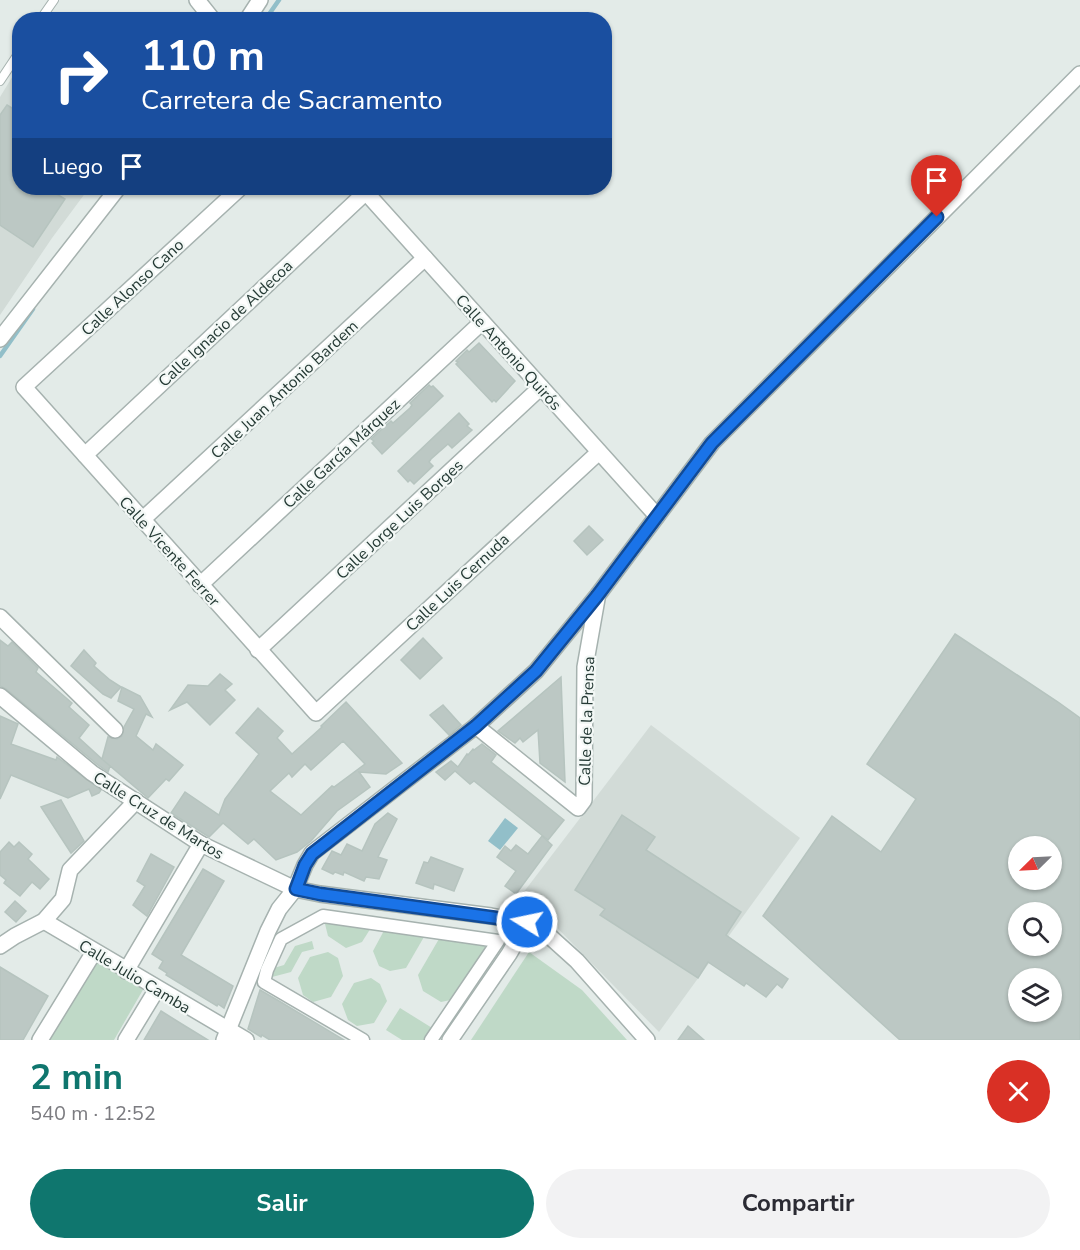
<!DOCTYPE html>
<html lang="es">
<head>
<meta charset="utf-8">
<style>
	:root { --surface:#fff; --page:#f2f2f3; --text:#2b2b33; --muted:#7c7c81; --accent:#0f766e }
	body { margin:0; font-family:"Nunito Sans",sans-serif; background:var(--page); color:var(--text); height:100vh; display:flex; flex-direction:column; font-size:22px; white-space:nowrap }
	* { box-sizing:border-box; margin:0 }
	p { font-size:20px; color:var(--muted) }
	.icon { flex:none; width:33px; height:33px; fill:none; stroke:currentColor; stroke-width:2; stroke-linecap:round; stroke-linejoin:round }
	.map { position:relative; height:1040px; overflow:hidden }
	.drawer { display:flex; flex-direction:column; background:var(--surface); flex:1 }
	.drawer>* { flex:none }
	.top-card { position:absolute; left:12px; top:12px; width:600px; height:183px; border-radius:24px; box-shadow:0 2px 4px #0004; background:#1a4fa0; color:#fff; overflow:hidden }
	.needle { width:39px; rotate:246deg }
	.fabs { position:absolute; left:1008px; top:836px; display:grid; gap:12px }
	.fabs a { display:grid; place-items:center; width:54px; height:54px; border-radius:50%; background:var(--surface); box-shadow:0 2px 4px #0004; font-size:30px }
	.pin { position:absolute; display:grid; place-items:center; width:51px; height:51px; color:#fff; margin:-62px -26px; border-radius:50% 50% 50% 0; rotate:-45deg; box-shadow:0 0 6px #0007 }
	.pin .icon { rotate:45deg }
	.me { position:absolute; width:66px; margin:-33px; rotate:280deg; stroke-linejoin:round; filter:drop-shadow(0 0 4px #0008) }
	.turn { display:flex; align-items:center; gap:21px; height:126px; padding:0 30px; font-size:27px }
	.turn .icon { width:78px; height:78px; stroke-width:2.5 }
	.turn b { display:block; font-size:42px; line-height:51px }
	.then { display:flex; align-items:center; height:57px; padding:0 30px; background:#0003; gap:12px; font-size:22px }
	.round { display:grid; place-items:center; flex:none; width:63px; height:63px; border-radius:32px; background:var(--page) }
	.overview { display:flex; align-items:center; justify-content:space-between; height:102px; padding:0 30px }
	h1 { font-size:36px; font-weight:700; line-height:45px; color:var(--accent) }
	.action { display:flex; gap:12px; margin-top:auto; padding:12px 30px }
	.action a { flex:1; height:69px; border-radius:36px; background:var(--accent); color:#fff; font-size:24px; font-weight:700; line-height:69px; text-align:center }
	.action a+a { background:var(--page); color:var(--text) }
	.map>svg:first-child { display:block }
	.built { fill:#d2dbd7 }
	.green { fill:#bfd9c7 }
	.water { fill:#92bfc9 }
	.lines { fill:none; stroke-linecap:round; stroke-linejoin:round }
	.stream { stroke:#92bfc9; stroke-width:4.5 }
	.building { fill:#bcc8c4; stroke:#b6c4bf; stroke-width:1.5; fill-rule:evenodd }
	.service-casing { stroke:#a6b2af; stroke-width:10 }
	.pedestrian-casing { stroke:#a6b2af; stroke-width:15 }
	.minor-casing { stroke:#a6b2af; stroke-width:18 }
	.service { stroke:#fff; stroke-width:8 }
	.pedestrian { stroke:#fff; stroke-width:12 }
	.minor { stroke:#fff; stroke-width:15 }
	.route-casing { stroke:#114b97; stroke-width:15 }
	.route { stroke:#1a73e8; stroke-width:10 }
	.labels { text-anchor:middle; stroke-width:4.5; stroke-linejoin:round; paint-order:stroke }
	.street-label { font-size:16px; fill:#253a35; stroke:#f3f8f6 }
</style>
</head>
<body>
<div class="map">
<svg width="1080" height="1040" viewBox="0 0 1080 1040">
	<rect width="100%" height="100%" fill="#e3ebe8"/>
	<g class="built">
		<path d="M19,66L20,188H89L52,238L0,315V97Z"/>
		<path d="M651,725L800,838L659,1032L523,893Z"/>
	</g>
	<g class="green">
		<path d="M323,916L374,923L362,942L346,948L328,936Z"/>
		<path d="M387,925L428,930L406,968L390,971L379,966L373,951Z"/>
		<path d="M443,932L498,941L460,998L441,1002L423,991L418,975Z"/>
		<path d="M312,941L314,949L302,952L291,972L272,977L267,970L284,965L295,946Z"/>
		<path d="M328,952L338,958L343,976L331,997L313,1002L303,995L298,978L310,957Z"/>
		<path d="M529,952L582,990L627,1040H471Z"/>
		<path d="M94,961L144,988L114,1040H49Z"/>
		<path d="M371,978L380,984L387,1001L374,1023L357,1026L348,1020L342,1004L354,983Z"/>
		<path d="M400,1008L437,1031L431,1040H402L386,1030Z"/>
	</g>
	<path class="water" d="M505,818L518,828L500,850L488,841Z"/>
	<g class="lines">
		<g class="stream">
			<path d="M265,20L279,0"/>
			<path d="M0,356L33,309"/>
		</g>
	</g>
	<g class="building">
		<path d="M7,105L20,113V188H56L53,192L65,199L33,247L0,225V115Z"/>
		<path d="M479,343L515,381L496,402L494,400L492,402L456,364L458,362L456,361L467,350L469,352Z"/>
		<path d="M429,385L431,387L433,386L443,396L382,454L372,443L374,441L371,439L391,421L393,423L410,408L412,405L410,403Z"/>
		<path d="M459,413L469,424L467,426L472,430L452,448L448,444L431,459L429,462L433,466L414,484L410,480L408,482L398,471Z"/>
		<path d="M589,526L603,540L587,555L574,541Z"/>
		<path d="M955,634L1058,702L1080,718V1040H900L763,916L832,816L881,852L916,799L867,764ZM1018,846H1052V879H1018ZM1018,912H1052V945H1018ZM1018,978H1052V1011H1018Z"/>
		<path d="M423,638L442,658L420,679L401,660Z"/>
		<path d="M0,640L8,646L12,642L38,668L36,672L72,703L69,707L89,725L79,738L102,759L108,737L117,739L122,736L124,727L134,709L118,701L122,687L140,696L152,717L146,714L136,736L153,750L156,744L183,765L169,781L166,779L148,798L103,760L110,766L108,772L98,765L6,689L0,686Z"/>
		<path d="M84,650L96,663L94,666L110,680L121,687L111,698L103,694L71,666Z"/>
		<path d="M220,674L232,684L225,690L235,700L210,725L187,702L170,710L188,685L208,686Z"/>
		<path d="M561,677L563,731L565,782L540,763L538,730L523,742L520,738L515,743L498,731Z"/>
		<path d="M346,702L402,763L386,774L359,772L370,787L337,811L311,841L297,852L276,860L254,839L248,844L223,823L209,837L171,813L185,792L219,815L225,799L259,754L236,733L258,708L283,731L277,738L292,754L322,727L321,726ZM343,741L365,764L334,787L332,786L301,815L270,791L289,773L292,777L305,764L311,770Z"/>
		<path d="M443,705L461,725L449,735L430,715Z"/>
		<path d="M0,716L18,724L11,744L56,760L57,757L101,790L99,793L92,796L89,789L68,798L11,775L0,799Z"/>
		<path d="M482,744L496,755L491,762L564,820L548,840L474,781L470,784L455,771L445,780L436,772L451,761L458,767L467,754L468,755L473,749L474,750Z"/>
		<path d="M61,800L84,841L71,853L41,807Z"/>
		<path d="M388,813L397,819L378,857L387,860L379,879L366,877L364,881L344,872L343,875L335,872L333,874L322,869L332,851L341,855L347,844L362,851L375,824Z"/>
		<path d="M622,815L655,837L646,850L741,912L726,935L788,979L782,988L777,984L766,997L746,983L744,986L708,962L698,978L600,915L605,909L575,890Z"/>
		<path d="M542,836L552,845L516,894L505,886L516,871L497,857L505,846L511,851L516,845L528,854Z"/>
		<path d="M9,842L14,847L19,842L32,854L28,859L49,879L40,889L32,882L20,896L4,883L6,880L0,875V852Z"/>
		<path d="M151,854L174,867L147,916L133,905L145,886L137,881Z"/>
		<path d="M431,857L463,869L454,891L434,884L433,889L416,883L424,862L428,863Z"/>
		<path d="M203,869L224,881L181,955L233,986L224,1008L218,1004L217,1006L166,975L167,973L159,968L163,961L152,954Z"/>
		<path d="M15,901L26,911L16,922L5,912Z"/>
		<path d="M0,967L48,996L23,1040H0Z"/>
		<path d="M260,990L279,1001L344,1040H270L262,1035L261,1037L248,1029Z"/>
		<path d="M161,1011L185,1026L208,1040H144Z"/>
		<path d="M688,1026L704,1040H678Z"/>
	</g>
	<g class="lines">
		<g class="service-casing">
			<g id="service">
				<path d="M40,20L54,0"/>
				<path d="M0,81L20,51"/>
			</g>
		</g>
		<g class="pedestrian-casing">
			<path id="pedestrian" d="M363,1040L264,982L267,970L281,939L323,916L498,941L431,1040"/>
		</g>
		<g class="minor-casing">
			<g id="minor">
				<path d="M197,0L213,20"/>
				<path d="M247,20L260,0"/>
				<path d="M240,188L24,387L316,713L599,452"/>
				<path d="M362,188L657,516"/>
				<path d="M0,339L118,188"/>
				<path d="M85,455L366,192"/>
				<path d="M142,520L425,258"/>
				<path d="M200,585L482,322"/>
				<path d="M0,617L115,730"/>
				<path d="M258,650L541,387"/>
				<path d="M0,696L92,773L201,844L295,889L320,894L491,916L537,925L577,961L647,1040"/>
				<path d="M476,726L578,808L584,800L585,667L597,599"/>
				<path d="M44,921L246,1040"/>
				<path d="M0,946L15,936L44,921L63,899L70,870L136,801"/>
				<path d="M126,971L201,844"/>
				<path d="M40,1040L94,952"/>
				<path d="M126,1040L157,989"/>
				<path d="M224,1040L268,931L279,909L295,889L305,865L312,853L476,726L536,671L597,596L712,443L1080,74"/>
				<path d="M450,1040L509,954L527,923"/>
			</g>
		</g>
		<use href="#service" class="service"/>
		<use href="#pedestrian" class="pedestrian"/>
		<use href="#minor" class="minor"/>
	</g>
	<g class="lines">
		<g class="route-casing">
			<path id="route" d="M527,922L320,894L296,889L305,865L312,854L476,726L536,671L597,596L712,443L937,217"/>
		</g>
		<use href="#route" class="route"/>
	</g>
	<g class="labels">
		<g class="street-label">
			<text transform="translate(132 287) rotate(-43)" y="6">Calle Alonso Cano</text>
			<text transform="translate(225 323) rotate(-43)" y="6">Calle Ignacio de Aldecoa</text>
			<text transform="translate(509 352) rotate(48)" y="6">Calle Antonio Quirós</text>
			<text transform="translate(284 389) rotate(-43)" y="6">Calle Juan Antonio Bardem</text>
			<text transform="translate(341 453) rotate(-43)" y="6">Calle García Márquez</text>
			<text transform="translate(399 519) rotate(-43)" y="6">Calle Jorge Luis Borges</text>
			<text transform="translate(170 551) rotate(48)" y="6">Calle Vicente Ferrer</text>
			<text transform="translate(457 582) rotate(-43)" y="6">Calle Luis Cernuda</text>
			<text transform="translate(586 721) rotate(-88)" y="6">Calle de la Prensa</text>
			<text transform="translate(159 815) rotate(32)" y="6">Calle Cruz de Martos</text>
			<text transform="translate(135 976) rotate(31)" y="6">Calle Julio Camba</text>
		</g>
	</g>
</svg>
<div class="fabs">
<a><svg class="needle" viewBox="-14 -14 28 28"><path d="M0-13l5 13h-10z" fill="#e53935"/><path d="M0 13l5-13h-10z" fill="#7c7c81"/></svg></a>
<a><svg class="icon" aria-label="search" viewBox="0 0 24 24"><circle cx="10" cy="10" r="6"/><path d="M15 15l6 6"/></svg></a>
<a><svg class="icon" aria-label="layers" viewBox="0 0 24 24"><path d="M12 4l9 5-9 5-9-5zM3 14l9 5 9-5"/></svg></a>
</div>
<div class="pin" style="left:937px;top:217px;background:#d93025"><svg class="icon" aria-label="arrive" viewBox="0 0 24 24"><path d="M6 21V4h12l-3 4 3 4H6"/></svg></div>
<svg class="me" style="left:527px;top:922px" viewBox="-20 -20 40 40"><circle r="17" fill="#1a73e8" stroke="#fff" stroke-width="3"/><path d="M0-11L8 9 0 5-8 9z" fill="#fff"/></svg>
<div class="top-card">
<div class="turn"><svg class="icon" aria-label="right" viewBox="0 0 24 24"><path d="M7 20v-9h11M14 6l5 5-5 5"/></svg><div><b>110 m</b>Carretera de Sacramento</div></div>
<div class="then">Luego<svg class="icon" aria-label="arrive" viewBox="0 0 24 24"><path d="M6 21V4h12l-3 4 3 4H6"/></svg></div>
</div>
</div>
<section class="drawer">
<div class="overview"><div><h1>2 min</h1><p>540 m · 12:52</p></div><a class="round" style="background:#d93025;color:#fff"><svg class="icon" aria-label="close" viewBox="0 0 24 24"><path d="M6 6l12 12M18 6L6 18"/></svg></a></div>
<div class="action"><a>Salir</a><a>Compartir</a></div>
</section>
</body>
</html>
